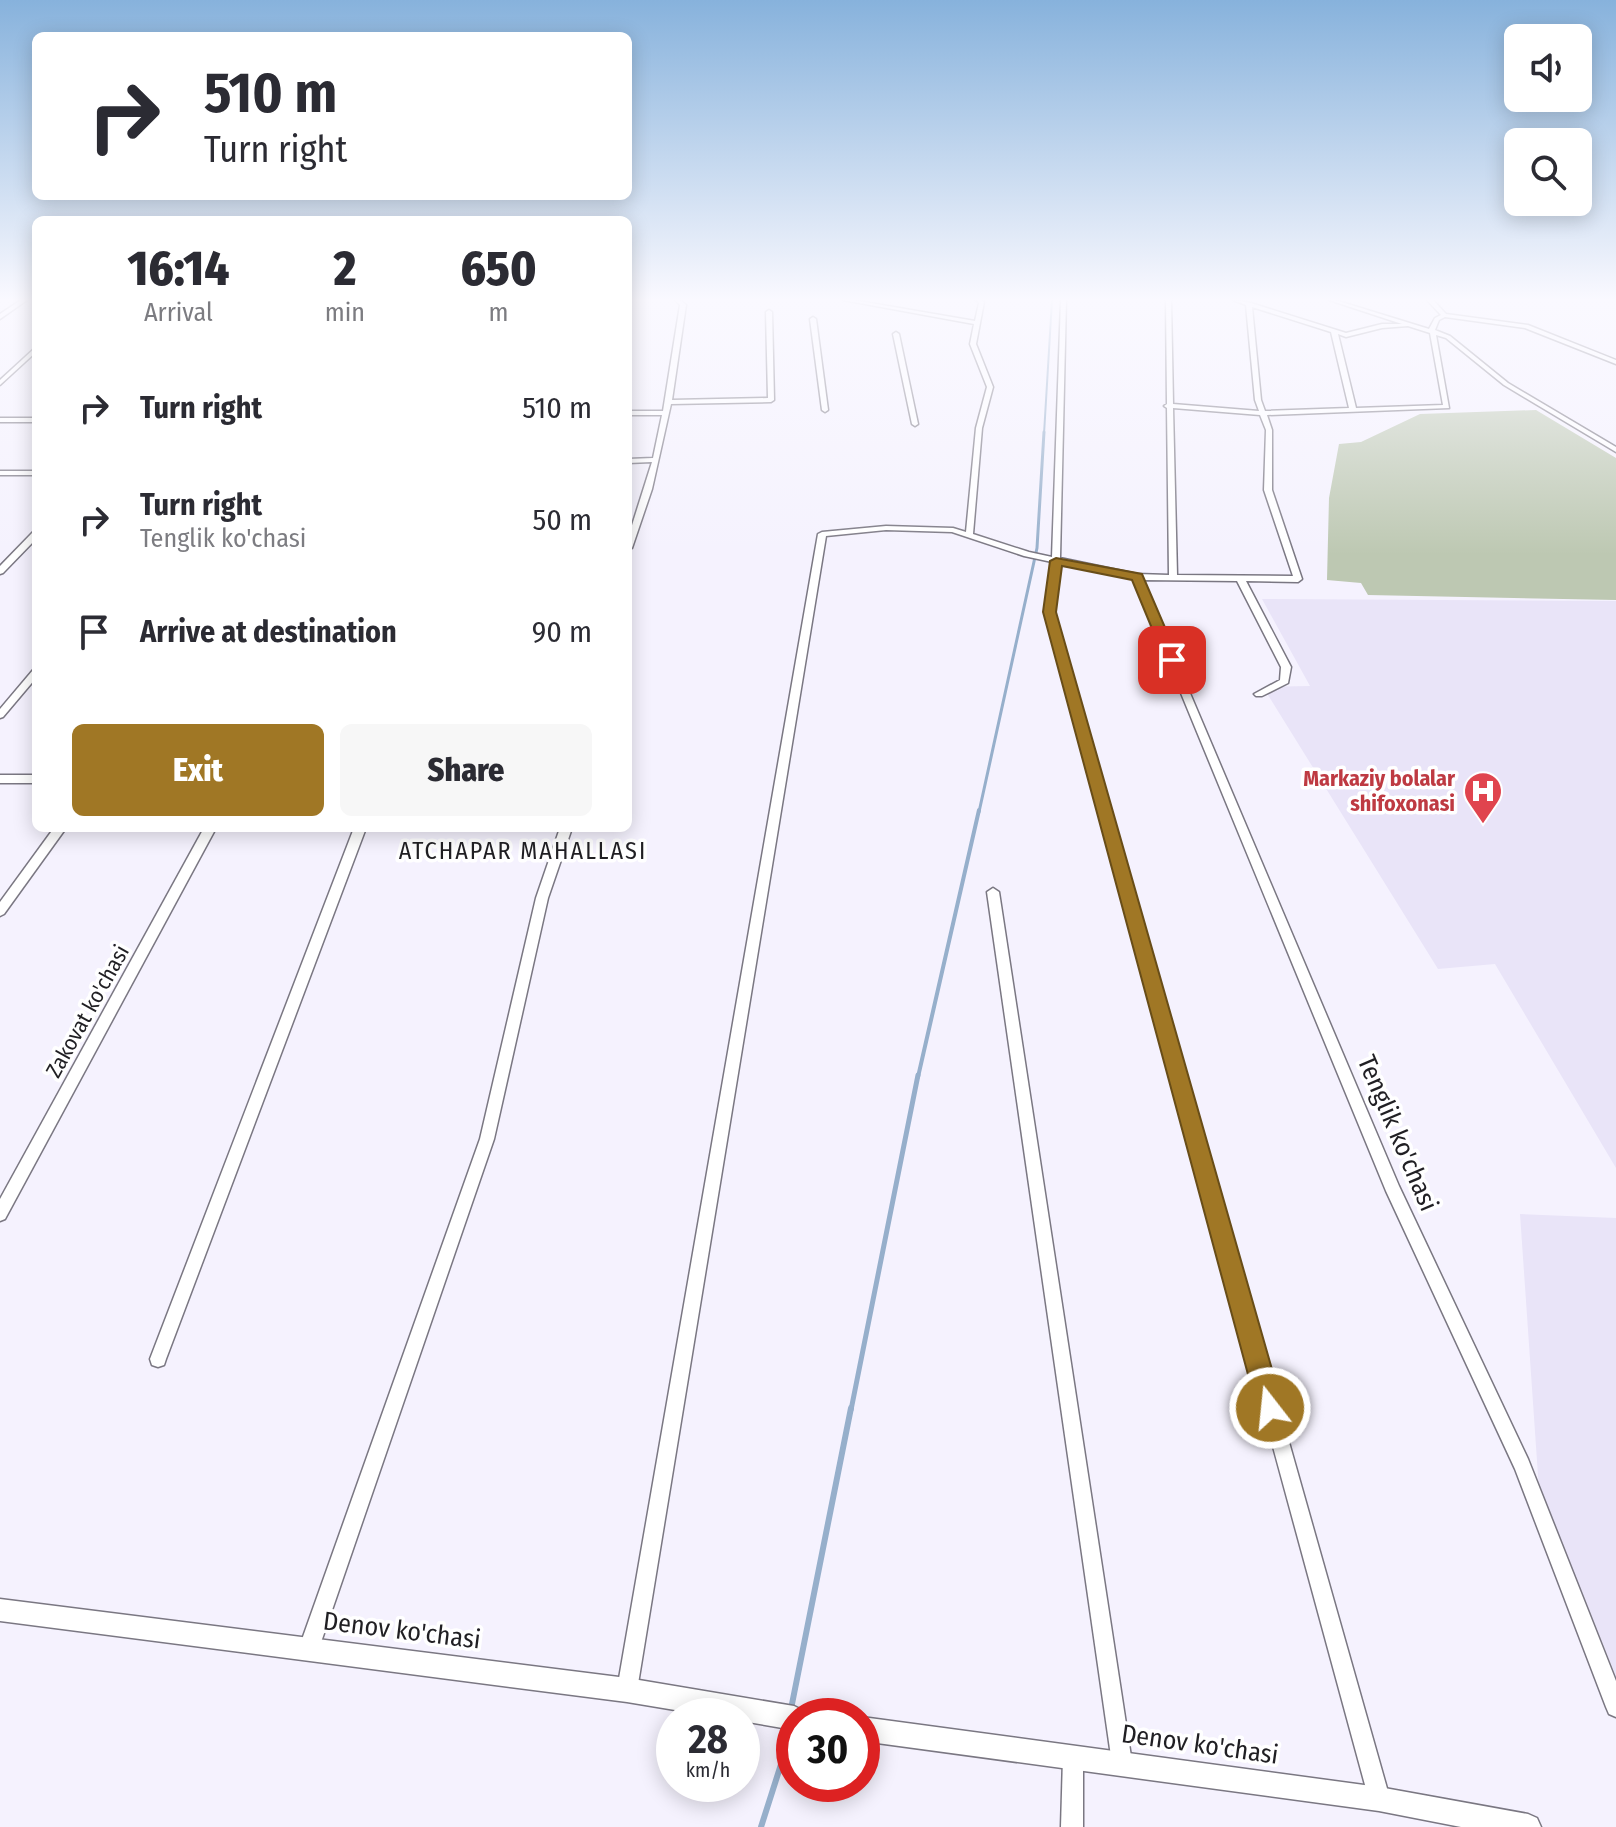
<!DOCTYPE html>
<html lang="en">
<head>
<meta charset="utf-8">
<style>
	:root { --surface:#fff; --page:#f7f7f7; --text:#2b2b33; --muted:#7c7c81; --accent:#a07725 }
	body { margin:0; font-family:"Fira Sans Condensed",sans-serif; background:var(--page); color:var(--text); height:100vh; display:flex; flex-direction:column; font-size:30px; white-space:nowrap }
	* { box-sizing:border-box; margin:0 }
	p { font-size:26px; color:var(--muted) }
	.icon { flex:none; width:44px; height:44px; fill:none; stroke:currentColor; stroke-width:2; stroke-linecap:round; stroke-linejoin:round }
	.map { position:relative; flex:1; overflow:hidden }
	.panel { position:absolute; left:32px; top:216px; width:600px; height:616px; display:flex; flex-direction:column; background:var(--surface); border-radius:12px; box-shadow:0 4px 20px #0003 }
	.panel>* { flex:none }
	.guide { position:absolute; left:32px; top:32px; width:600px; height:168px; border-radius:12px; box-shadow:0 4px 20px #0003; background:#fff; color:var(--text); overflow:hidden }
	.buttons { position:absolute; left:1504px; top:24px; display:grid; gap:16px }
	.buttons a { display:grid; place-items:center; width:88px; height:88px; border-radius:12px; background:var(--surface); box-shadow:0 4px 20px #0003; font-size:40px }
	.speed { position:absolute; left:656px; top:1698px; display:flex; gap:16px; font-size:40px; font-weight:700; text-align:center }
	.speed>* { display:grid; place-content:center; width:104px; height:104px; border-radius:50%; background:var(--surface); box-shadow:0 4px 20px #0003; line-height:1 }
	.speed small { font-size:20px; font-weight:400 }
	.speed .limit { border:12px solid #d22; background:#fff; color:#111 }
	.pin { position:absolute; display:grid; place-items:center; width:68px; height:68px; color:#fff; margin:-34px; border-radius:16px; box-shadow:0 4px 12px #0006 }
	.me { position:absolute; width:88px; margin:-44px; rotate:344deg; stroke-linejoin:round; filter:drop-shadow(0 0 6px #0008) }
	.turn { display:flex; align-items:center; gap:28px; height:168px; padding:0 40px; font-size:36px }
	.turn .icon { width:104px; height:104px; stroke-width:2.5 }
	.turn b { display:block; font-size:56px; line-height:68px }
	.eta { display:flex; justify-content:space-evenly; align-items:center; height:136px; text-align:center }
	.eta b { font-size:48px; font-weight:800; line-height:56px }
	.action { display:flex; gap:16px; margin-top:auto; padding:16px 40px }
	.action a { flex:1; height:92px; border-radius:12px; background:var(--accent); color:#fff; font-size:32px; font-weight:800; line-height:92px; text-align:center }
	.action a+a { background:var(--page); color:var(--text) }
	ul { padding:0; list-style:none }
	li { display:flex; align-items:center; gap:24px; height:112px; padding:0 40px }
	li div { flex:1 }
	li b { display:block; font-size:30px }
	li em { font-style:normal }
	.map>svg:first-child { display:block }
	.built { fill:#e9e4f8 }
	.green { fill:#bdc8b2 }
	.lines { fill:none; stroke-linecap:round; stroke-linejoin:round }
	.stream-far4 { stroke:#96afcb; stroke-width:2 }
	.stream-far3 { stroke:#96afcb; stroke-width:3 }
	.stream-far2 { stroke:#96afcb; stroke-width:4 }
	.stream-far1 { stroke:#96afcb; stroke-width:5 }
	.stream { stroke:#96afcb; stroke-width:6 }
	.minor-casing { stroke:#7a7782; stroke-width:3 }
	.tertiary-casing { stroke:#7a7782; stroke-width:3 }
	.minor { fill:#fff; fill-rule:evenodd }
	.tertiary { fill:#fff; fill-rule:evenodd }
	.route { fill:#a07725; stroke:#684d18; stroke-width:2 }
	.labels { text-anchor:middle; stroke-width:7; stroke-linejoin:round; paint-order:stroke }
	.health-label { font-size:22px; font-weight:bold; fill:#be3a42; stroke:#fff; text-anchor:end }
	.street-label { font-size:22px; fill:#201f23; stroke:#fff }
	.neighbourhood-label { font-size:24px; letter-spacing:2px; fill:#201f23; stroke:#fff }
	.near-street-label { font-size:26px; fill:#201f23; stroke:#fff }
</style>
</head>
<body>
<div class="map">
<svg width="1616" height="1827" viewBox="0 0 1616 1827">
	<rect width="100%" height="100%" fill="#f5f2fe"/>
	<g class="built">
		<path d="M1262,599L1616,601V1168L1495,964L1438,969L1263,687L1310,686Z"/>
		<path d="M1520,1214L1616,1218V1676L1539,1490Z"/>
	</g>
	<path class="green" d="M1536,410L1616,458V600L1368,595L1361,583L1327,580L1329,498L1339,444L1361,442L1420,414Z"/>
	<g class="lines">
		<path class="stream-far4" d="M1044,434L1052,300"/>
		<path class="stream-far3" d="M979,812L1037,548L1044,432"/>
		<path class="stream-far2" d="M918,1077L979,810"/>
		<path class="stream-far1" d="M851,1410L918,1075"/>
		<g class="stream">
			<path d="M791,1709L851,1408"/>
			<path d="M761,1827L784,1755L789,1725"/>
		</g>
		<g class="minor-casing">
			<g id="minor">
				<path d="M21,300H27L0,319V314Z"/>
				<path d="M675,300H680L686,305L672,400L768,398L766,312L769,310L772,312L774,400L771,402L671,404L652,489L632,548L628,550V538L652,462L628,463V459L653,458L662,415H628V411H663L680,305Z"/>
				<path d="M843,300H853L975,321L979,303L976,300H982L984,302L976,344L993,387L982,428L973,534L1029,552L1052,557L1061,300H1066L1060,558L1137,574L1169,575L1167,408L1164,406L1167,404L1166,300H1171L1173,404L1259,411L1255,400L1246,305L1233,300L1251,303L1346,333L1382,324H1402L1329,300H1335L1429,329L1435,318L1441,315L1427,300H1433L1446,314L1528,325L1616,360V364L1525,328L1445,317L1439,320L1435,330L1450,336L1508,383L1616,447V452L1504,385L1446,338L1436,335L1449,408L1267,415L1272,430V490L1302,579L1298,582L1246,581L1291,667L1288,683L1262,696H1256L1254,694L1280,680L1281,667L1237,581L1142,580L1399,1186L1528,1459L1616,1681V1717L1609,1714L1606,1707L1515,1469L1386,1191L1134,579L1060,563L1054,612L1390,1799L1387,1807L1379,1810L1371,1807L1046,612L1052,562L1024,556L952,532L886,530L826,536L637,1690L634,1697L627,1700L620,1697L617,1690L818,534L822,532L886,526L953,528L966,532L976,428L987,387L970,344L974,324ZM1252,307L1331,332L1349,408L1265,411L1261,400ZM1408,326L1430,333L1443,405L1356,408L1338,334L1346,337L1382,328ZM1173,408L1260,415L1266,430L1264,490L1293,576L1177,575Z"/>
				<path d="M813,317L816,319L828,410L825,412L822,410L810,319Z"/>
				<path d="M896,332L899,334L918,424L915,426L912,424L893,334Z"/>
				<path d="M36,347V352L0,385V380Z"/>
				<rect x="0" y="418" width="36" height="4"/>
				<rect x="0" y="471" width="36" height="4"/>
				<path d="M33,532H36V539L3,573L0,574V566Z"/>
				<path d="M36,669V678L3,717L0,718V709L33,670Z"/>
				<rect x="0" y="775" width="36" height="8"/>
				<path d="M54,828H66L4,914L0,916V902Z"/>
				<path d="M204,828H216L5,1219L0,1221V1199Z"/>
				<path d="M354,828H366L166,1359L164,1365L158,1367L152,1365L150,1359Z"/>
				<path d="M560,828H572L548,898L494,1139L319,1648L316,1655L309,1658L302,1655L299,1648L480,1139L536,898Z"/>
				<path d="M993,888L999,892L1132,1763L1129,1770L1122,1773L1115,1770L1112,1763L987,892Z"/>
				<path d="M1073,1748L1080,1751L1083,1758V1827H1061L1063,1758L1066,1751Z"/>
			</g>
		</g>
		<g class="tertiary-casing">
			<g id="tertiary">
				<path d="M0,1599L627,1678L794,1706L802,1710L805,1716H794V1730L742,1721V1716H711L627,1702L0,1621Z"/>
				<path d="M862,1717L1379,1787L1528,1814L1537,1818L1541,1827H1461L1379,1811L862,1741Z"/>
			</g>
		</g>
		<use href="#minor" class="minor"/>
		<use href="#tertiary" class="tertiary"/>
	</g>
	<linearGradient id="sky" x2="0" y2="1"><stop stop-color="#87b2dc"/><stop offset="0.54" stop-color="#faf9ff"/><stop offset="1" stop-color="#faf9ff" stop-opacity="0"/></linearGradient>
	<rect width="1616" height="555" fill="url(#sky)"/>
	<path class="route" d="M1056,558L1142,574L1179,660L1172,664L1165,660L1132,580L1062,566L1056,612L1283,1408L1279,1417L1270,1421L1261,1417L1257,1408L1043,612L1050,561Z"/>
	<defs>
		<g id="hospital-pin" transform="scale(2)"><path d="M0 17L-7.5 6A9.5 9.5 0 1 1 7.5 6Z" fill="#e0444e" stroke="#fff"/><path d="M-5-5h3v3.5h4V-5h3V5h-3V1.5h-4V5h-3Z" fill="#fff"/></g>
	</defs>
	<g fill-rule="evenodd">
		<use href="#hospital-pin" x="1483" y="791"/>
	</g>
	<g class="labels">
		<g class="health-label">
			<text x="1455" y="786">Markaziy bolalar<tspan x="1455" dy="25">shifoxonasi</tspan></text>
		</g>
		<g class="street-label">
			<text transform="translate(87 1011) rotate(-61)" y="8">Zakovat ko'chasi</text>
		</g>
		<g class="neighbourhood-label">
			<text x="523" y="859">ATCHAPAR MAHALLASI</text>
		</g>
		<g class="near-street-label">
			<text transform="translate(1398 1133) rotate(67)" y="9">Tenglik ko'chasi</text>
			<text transform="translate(402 1630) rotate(7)" y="9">Denov ko'chasi</text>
			<text transform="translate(1200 1744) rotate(8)" y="9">Denov ko'chasi</text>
		</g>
	</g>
</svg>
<div class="buttons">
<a><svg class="icon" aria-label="sound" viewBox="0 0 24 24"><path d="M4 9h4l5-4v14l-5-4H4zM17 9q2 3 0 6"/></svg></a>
<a><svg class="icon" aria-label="search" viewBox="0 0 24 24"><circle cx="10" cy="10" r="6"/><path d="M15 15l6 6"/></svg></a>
</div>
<div class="speed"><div>28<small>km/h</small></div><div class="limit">30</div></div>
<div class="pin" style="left:1172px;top:660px;background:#d93025"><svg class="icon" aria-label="arrive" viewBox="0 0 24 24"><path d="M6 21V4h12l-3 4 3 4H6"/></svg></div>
<svg class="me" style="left:1270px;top:1408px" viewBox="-20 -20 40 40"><circle r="17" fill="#a07725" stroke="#fff" stroke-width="3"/><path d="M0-11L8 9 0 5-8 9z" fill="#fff"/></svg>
<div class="guide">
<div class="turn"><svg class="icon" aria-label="right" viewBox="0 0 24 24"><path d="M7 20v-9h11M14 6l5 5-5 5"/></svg><div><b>510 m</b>Turn right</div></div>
</div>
<section class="panel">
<div class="eta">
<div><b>16:14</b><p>Arrival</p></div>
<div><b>2</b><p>min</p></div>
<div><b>650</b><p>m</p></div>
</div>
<ul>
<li><svg class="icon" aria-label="right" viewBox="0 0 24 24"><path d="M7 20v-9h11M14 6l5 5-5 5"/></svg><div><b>Turn right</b></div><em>510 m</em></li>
<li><svg class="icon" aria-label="right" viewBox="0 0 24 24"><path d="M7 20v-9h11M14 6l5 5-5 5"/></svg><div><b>Turn right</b><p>Tenglik ko'chasi</p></div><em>50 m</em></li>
<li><svg class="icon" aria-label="arrive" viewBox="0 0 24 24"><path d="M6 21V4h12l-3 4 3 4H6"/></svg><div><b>Arrive at destination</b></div><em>90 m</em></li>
</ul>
<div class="action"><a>Exit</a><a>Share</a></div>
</section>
</div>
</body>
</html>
